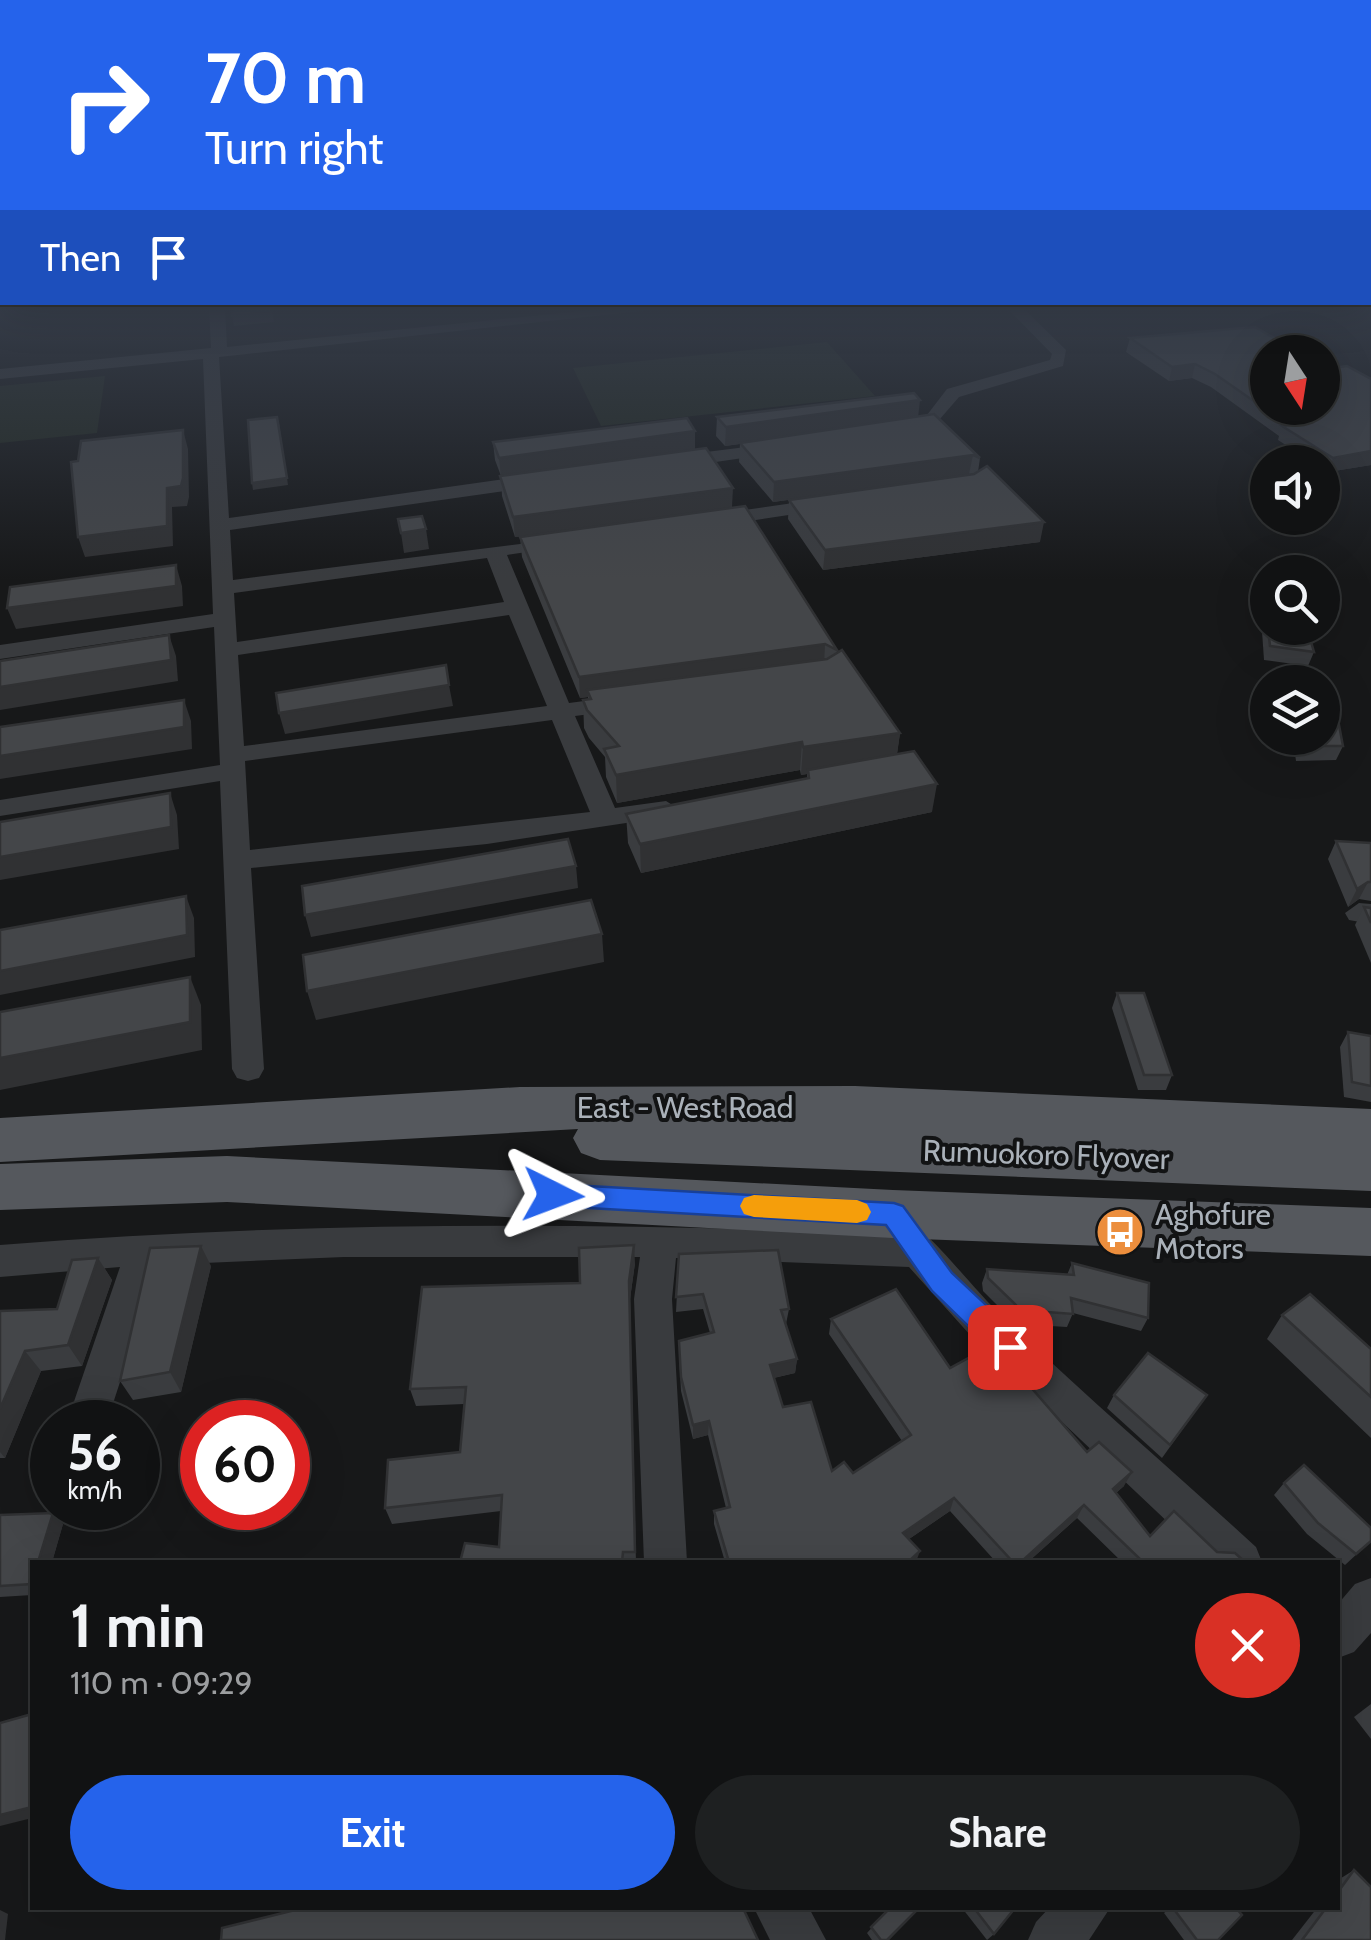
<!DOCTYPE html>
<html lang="en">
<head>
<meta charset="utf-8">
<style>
	:root { --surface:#111213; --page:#1e2021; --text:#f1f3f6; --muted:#9c9ea0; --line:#303233; --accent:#2563eb }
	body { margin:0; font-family:Cabin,sans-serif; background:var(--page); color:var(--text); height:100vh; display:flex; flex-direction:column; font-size:38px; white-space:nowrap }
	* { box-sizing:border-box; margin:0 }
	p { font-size:32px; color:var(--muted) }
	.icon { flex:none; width:55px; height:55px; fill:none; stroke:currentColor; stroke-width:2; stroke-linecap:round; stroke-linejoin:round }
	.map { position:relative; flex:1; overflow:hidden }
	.side { position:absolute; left:30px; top:1560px; width:1310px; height:350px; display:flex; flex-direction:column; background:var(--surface); border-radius:0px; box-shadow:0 10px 40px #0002,0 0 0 2px var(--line) }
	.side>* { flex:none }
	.guide { position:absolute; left:0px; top:0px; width:1372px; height:305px; box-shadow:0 10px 40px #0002,0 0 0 2px var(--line); background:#2563eb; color:#fff; overflow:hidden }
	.needle { width:65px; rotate:168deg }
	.controls { position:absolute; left:1250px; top:335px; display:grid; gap:20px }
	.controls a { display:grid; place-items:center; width:90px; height:90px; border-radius:50%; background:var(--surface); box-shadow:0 10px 40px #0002,0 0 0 2px var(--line); font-size:50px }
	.speed { position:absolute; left:30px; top:1400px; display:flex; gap:20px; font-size:50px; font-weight:700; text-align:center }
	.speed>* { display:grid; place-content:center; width:130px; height:130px; border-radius:50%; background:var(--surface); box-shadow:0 10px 40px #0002,0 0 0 2px var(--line); line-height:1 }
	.speed small { font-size:25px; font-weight:400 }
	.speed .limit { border:15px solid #d22; background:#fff; color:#111 }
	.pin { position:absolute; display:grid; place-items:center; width:85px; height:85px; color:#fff; margin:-42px; border-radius:20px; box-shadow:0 5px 15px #0006 }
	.me { position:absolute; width:110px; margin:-55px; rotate:93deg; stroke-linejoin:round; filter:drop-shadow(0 0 8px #0008) }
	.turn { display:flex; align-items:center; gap:35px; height:210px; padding:0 40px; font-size:45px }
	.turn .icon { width:130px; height:130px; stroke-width:2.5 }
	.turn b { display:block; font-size:70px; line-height:85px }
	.then { display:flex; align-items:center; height:95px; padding:0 40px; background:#0003; gap:20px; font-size:38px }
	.round { display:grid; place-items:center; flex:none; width:105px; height:105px; border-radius:52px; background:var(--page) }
	.overview { display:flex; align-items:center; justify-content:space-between; height:170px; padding:0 40px }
	h1 { font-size:60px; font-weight:700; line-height:75px }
	.cta { display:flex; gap:20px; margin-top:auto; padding:20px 40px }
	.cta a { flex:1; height:115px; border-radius:60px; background:var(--accent); color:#fff; font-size:40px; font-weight:700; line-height:115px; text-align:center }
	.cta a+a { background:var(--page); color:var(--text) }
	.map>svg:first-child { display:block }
	.green { fill:#222921 }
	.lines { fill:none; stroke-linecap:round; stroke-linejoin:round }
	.street { fill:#393b3e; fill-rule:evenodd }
	.primary { fill:#55585d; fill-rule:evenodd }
	.wall { fill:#3a3c3f }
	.shaded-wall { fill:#303133 }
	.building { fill:#444649; stroke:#303133; stroke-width:2.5 }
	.route { fill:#2563eb; stroke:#184099; stroke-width:2.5 }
	.slow { fill:#f59e0b }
	.labels { text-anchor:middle; stroke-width:8; stroke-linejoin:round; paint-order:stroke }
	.street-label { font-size:30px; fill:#aab1b9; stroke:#121314 }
	.poi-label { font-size:30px; fill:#aab1b9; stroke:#121314; text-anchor:start }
</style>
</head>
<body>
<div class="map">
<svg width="1371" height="1940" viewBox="0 0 1371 1940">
	<rect width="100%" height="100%" fill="#171819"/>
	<g class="green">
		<path d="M827,342L875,396L601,426L573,368Z"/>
		<path d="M105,376L97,433L0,443V386Z"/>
	</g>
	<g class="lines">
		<g class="street">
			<path d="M209,308H225L227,347L611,308H669L219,357L229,518L540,474L550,480L540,486L230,530L233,580L568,538V546L507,555L569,703L622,696L634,703L622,710L575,716L615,808L666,801L679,809L666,817L487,844L251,868L264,1069L259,1078L248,1081L237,1078L232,1069L220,781L0,816V800L220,765L214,627L0,659V645L213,614L203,359L0,379V369L211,348ZM487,558L504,602L237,642L234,593ZM509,615L547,706L244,746L238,655ZM552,720L590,812L250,850L245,761Z"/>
			<path d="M1007,308H1023L1066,350L1063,366L959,397L933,427L896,435V427L927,415L947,389L1050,360L1052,354Z"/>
			<path d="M778,443L787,448L784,452L674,468L665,462L674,456Z"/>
			<path d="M828,498L838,504L835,508L710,527L700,521L710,515Z"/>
			<path d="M1359,903L1371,904V924L1349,920L1345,913Z"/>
			<path d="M908,1221C926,1228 974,1289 994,1308C1078,1390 1169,1467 1256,1547L1262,1562H1210L971,1336L909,1267L676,1258L672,1299L687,1562H644L634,1299L640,1257H344L158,1265L107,1422H67L120,1267L0,1277V1245C297,1221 594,1222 891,1234L895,1226Z"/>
			<path d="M1371,1578V1633L1354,1652L1338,1658V1604L1355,1584Z"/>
			<path d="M754,1908H809L826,1940H770Z"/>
			<path d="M1049,1908H1110L1089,1940H1028L1036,1922Z"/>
		</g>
		<g class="primary">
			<path d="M855,1086L1371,1109V1191L600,1160L581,1153L573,1138L578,1129L0,1162V1118L520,1087Z"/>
			<path d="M227,1156L893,1190L1371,1208V1256L893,1238L227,1202L0,1210V1164Z"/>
		</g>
	</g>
	<g class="wall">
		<path d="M1130,338L1326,369L1371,379V465L1328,472L1322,469V462H1312L1278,440L1279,436L1211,387L1192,378L1169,381L1126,352Z"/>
		<path d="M918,416L980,458L978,472L1040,542L823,570L788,519L789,500L971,475L773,502L739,462L740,444L725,446L716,436L717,417Z"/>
		<path d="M493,442L695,450L732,507L515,537L502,496L501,476L495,460Z"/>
		<path d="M745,506L837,650V653L900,733L897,754L932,812L641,873L628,843L626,814L807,779V774L801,775L800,770L617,803L606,777L605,757L589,738L584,728L583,700L588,699V697L580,698L522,557L520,537Z"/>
		<path d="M1264,574L1314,652L1308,666L1264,660L1259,588Z"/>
		<path d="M1332,724L1343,746L1336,760L1296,761L1295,754L1273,751V738H1322Z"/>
		<path d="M1336,841L1371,843V901L1359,899L1348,907L1328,859Z"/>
		<path d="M1364,907L1371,908V963L1355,925Z"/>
		<path d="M1117,993L1172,1075L1166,1090H1138L1112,1008Z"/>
		<path d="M1348,1032L1371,1036V1102L1344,1097L1340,1047Z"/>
		<path d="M679,1254L789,1309L786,1324L797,1359L795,1373L774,1378L783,1407L832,1471L853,1473L902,1441L829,1334L831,1319L950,1368L1018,1372L1087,1452L1124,1486L1116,1493L1150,1536L1217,1552L1245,1562H1122L1077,1518L1028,1562H996L950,1511L909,1539L916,1562H725L714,1524V1511L726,1508L708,1435L693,1439L681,1391L679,1356L710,1333L703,1309L676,1312Z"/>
		<path d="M98,1258L112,1280L82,1366L41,1371L5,1458H0V1311L57,1309Z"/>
		<path d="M635,1263L630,1299L636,1562H460L499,1547L501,1511L392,1524L385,1508L460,1452L464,1404L416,1406L410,1389L580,1283Z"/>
		<path d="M1072,1263L1148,1318L1141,1331L1073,1313L1067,1327L1016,1324L983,1291L982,1283L987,1269L1067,1275Z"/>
		<path d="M211,1266L181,1392L133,1400L120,1381Z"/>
		<path d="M1282,1315L1371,1349V1438L1267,1339Z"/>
		<path d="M1114,1395H1207L1162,1458L1107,1408Z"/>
		<path d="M1284,1483L1371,1541L1345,1565L1307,1534L1274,1495Z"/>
		<path d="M0,1515L63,1524L52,1562H32V1595L0,1597Z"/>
		<path d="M1371,1704V1739L1354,1717Z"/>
		<path d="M1354,1870L1371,1940H1292L1317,1908H1338V1880Z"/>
		<path d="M886,1908H920L889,1940H872L867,1933L888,1910Z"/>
		<path d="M962,1908H1015L994,1934L987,1940Z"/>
		<path d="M1170,1908H1236L1218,1940H1184L1164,1913Z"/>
	</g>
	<g class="shaded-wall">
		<path d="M272,312L274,322L234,326L232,316Z"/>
		<path d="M1195,364L1192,378L1169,381L1172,367Z"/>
		<path d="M920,400L918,418L725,446L726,427Z"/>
		<path d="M279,423L288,485L253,490L252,483Z"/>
		<path d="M183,430L188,449L189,497L187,506L172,507L173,546L85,557L78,537L167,488Z"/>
		<path d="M695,431V450L501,477L499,458Z"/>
		<path d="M1371,451V465L1328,472L1333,458Z"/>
		<path d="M973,455L969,474L773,502L774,482Z"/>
		<path d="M733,488L732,507L515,537L513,517Z"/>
		<path d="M1044,522L1040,542L823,570L825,550Z"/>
		<path d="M426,529L429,549L404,553L401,533Z"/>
		<path d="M176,565L182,586L183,606L16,629L7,608Z"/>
		<path d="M169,635L176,656L178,681L0,710V687Z"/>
		<path d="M825,644L824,665L587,690L588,697L580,698L579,677Z"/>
		<path d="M449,685L453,706L285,734L279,713Z"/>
		<path d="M184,700L191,721L192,749L0,779V756Z"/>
		<path d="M900,733L896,761L808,770L807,774L801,775L803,747Z"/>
		<path d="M802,742L800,770L617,803L616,775Z"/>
		<path d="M937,784L932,812L641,873L640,844Z"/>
		<path d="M170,793L177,815L179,849L0,880V857Z"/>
		<path d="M576,866L578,888L311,937L305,915Z"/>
		<path d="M1368,882L1359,899L1348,907L1357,889Z"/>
		<path d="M186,896L194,918L195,957L0,995V971Z"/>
		<path d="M602,934L604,962L316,1020L307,991Z"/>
		<path d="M190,977L201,1005L202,1050L0,1090V1058Z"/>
		<path d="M634,1245L635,1263L630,1299L636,1562L629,1281Z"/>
		<path d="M201,1246L211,1266L181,1392L170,1372Z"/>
		<path d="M98,1258L112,1280L82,1366L68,1345Z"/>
		<path d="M25,1351L41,1371L5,1458L0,1452V1409Z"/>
		<path d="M797,1359L795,1373L768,1379L770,1365Z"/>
		<path d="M709,1421L708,1435L693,1439V1425Z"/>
		<path d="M1132,1472L1124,1486L1105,1502L1113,1489Z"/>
		<path d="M954,1498L950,1511L899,1546L903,1533Z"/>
		<path d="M1084,1505L1077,1518L1028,1562H1021Z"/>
		<path d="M53,1513L63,1524L52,1562H38Z"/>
		<path d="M920,1551L916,1562H908Z"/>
		<path d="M32,1807V1818L0,1826V1815Z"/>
		<path d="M0,1910L8,1914L5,1940H0Z"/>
	</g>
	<g class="building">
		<path d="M232,308H271L272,312L232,316Z"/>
		<path d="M1255,327L1298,352H1268V408H1322V367L1326,369L1347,366L1371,379V451L1333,458L1282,426L1288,425L1215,374L1195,364L1172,367L1130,338Z"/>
		<path d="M914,393L920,400L726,427L717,417Z"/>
		<path d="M934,414L980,458L973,455L774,482L740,443Z"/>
		<path d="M277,417L287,478L252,483L248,420Z"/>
		<path d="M687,418L695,431L499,458L493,442Z"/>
		<path d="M183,430V478L181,486L167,488V526L78,537L71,462L78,461L81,441Z"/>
		<path d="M706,448L733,488L513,517L500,476Z"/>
		<path d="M987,466L1044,522L825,550L789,500L974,474Z"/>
		<path d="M745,506L837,650L825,644L579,677L520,537Z"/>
		<path d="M422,516L426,529L401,533L398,519Z"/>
		<path d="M176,565V586L7,608L10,587Z"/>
		<path d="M1264,574L1268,575V621Z"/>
		<path d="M1268,628H1307L1314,652L1270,646Z"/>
		<path d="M169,635L171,660L0,687V661Z"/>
		<path d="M842,650L900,733L803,747L802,742L616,775L604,749L619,746L587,710L583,700L591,699L587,690L827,659Z"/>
		<path d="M446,665L449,685L279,713L276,693Z"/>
		<path d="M184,700V727L0,756V727Z"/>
		<path d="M1322,705L1332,707V724L1339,725L1343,746H1302L1301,739L1287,738H1322Z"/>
		<path d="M914,751L937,784L640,844L626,814L809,778L808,770Z"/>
		<path d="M170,793L171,827L0,857V822Z"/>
		<path d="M568,839L576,866L305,915L302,886Z"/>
		<path d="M1336,841L1371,843V882H1368L1357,889Z"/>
		<path d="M186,896L187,935L0,971V930Z"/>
		<path d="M591,900L602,934L307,991L303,955Z"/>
		<path d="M1364,907L1371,908V923Z"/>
		<path d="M190,977V1022L0,1058V1012Z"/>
		<path d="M1117,993H1144L1172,1075H1144Z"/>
		<path d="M1348,1032L1371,1036V1086L1352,1082Z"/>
		<path d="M634,1245L629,1281L635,1552H623L622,1562H460L465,1543L499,1547L502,1495L385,1508L388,1460L460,1452L466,1387L410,1389L422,1287L580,1283L579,1248Z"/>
		<path d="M201,1246L170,1372L120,1381L150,1248Z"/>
		<path d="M778,1250L789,1309L781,1310L797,1359L770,1365L783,1407L811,1402L832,1471L844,1462L853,1473L911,1435L831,1319L896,1289L950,1368L994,1344L1020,1368L1016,1370L1087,1452L1099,1442L1132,1472L1113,1489L1150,1536L1174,1511L1217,1552L1235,1553L1245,1562H1143L1084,1505L1021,1562H1013L954,1498L903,1533L920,1551L908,1562H729L714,1511L730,1507L709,1421L693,1425L681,1377L679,1341L714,1332L703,1294L676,1297L679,1254Z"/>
		<path d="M98,1258L68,1345L25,1351L0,1409V1311L57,1309L72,1260Z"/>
		<path d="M1072,1263L1149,1283L1148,1318L1071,1298L1073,1314L1021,1310L988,1278L987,1269L1074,1275Z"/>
		<path d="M1310,1294L1371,1349V1397L1282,1315Z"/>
		<path d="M1148,1353L1207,1395L1170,1445L1114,1395Z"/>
		<path d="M1304,1465L1371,1528V1541L1356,1554L1318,1523L1284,1483Z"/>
		<path d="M53,1513L38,1562H32V1584L0,1586V1515Z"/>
		<path d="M116,1560H208L207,1562H115Z"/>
		<path d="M32,1714V1807L0,1815V1723Z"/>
		<path d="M1354,1870L1371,1887V1940H1302L1326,1908H1338V1892Z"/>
		<path d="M303,1908H743L758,1940H221L222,1928Z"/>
		<path d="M890,1908H919L887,1940H881L871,1927Z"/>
		<path d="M974,1908H1015L994,1934Z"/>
		<path d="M1173,1908H1236L1242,1915L1218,1940H1197Z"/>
	</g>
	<linearGradient id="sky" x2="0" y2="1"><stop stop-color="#0d0d0e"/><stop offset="0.53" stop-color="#363d49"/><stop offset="1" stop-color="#363d49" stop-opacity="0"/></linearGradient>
	<rect width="1371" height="580" fill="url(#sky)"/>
	<path class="route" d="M553,1184L894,1203L903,1206L952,1273L1020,1337L1025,1347L1020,1357L1010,1360L1000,1357L932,1291L886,1225L553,1206L544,1203L540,1195L544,1187Z"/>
	<path class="slow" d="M754,1195L857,1200L867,1204L871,1212L867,1220L857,1223L754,1217L744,1214L740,1206L744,1198Z"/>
	<defs>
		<g id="bus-disc" transform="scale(2.5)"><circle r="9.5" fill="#ec8e3d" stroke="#121314"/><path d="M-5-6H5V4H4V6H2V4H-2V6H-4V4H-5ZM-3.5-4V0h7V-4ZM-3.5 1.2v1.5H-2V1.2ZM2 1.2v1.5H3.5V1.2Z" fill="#fff"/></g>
	</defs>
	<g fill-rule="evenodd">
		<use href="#bus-disc" x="1120" y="1232"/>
	</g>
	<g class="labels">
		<g class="street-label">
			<text x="685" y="1118">East - West Road</text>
			<text transform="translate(1046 1155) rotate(2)" y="10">Rumuokoro Flyover</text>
		</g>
		<g class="poi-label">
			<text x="1155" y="1225">Aghofure<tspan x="1155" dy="34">Motors</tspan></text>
		</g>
	</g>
</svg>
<div class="controls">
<a><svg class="needle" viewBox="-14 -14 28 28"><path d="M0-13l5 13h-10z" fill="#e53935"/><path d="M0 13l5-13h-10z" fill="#9c9ea0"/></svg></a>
<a><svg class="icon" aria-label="sound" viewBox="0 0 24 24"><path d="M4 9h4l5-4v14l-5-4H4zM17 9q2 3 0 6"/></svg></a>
<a><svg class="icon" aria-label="search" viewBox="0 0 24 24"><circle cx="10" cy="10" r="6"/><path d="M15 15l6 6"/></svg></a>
<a><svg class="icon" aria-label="layers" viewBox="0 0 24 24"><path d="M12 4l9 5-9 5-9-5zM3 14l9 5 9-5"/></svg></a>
</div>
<div class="speed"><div>56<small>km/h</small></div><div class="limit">60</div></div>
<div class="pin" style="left:1010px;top:1347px;background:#d93025"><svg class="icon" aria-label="arrive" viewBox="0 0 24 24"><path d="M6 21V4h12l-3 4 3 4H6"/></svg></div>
<svg class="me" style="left:553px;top:1195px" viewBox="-20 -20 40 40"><path d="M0-17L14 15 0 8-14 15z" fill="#2563eb" stroke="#fff" stroke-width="4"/></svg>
<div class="guide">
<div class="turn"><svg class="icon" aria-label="right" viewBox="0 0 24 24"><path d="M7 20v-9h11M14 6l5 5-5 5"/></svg><div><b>70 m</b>Turn right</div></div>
<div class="then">Then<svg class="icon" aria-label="arrive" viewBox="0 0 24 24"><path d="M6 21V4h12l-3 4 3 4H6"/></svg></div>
</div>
<section class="side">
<div class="overview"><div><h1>1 min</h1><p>110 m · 09:29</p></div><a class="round" style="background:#d93025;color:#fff"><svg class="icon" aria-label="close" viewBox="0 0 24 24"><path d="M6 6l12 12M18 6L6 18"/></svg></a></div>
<div class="cta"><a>Exit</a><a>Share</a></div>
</section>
</div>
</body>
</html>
